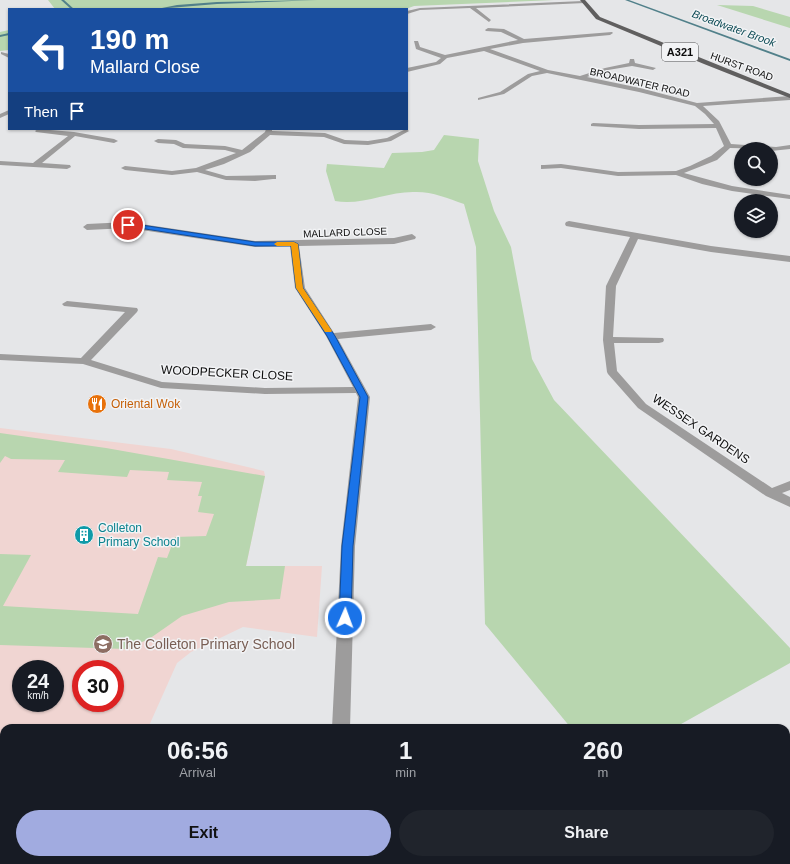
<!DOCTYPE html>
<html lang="en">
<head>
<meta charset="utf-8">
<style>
	:root { --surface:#171b24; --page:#20242c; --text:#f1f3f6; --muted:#9ea1a6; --accent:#a1abe0 }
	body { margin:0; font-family:Arial,sans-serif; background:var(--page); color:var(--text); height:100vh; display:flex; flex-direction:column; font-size:15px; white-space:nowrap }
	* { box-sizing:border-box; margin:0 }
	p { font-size:13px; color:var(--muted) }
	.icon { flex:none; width:22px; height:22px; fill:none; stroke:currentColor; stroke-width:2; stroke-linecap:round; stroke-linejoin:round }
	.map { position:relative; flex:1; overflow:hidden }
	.panel { position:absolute; left:0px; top:724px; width:790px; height:140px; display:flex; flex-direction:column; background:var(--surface); border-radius:12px 12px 0 0; box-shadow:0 1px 3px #0004 }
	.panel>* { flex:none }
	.top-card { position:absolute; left:8px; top:8px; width:400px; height:122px; border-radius:0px; box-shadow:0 1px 3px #0004; background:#1a4fa0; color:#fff; overflow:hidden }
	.tools { position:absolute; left:734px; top:142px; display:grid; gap:8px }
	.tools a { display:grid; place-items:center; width:44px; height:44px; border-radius:50%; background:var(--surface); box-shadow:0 1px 3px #0004; font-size:20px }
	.speed { position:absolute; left:12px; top:660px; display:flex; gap:8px; font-size:20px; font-weight:700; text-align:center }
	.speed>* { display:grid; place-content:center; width:52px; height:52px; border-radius:50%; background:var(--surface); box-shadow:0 1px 3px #0004; line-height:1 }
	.speed small { font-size:10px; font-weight:400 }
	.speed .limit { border:6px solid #d22; background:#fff; color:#111 }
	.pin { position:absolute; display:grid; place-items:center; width:34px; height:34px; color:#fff; margin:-17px; border:2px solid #fff; border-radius:50%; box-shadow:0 1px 4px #0007 }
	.me { position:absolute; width:44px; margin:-22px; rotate:2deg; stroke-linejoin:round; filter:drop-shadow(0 0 3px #0008) }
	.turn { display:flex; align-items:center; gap:14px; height:84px; padding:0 16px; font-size:18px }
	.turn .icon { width:52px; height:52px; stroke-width:2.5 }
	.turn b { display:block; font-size:28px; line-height:34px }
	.then { display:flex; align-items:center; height:38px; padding:0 16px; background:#0003; gap:8px; font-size:15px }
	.eta { display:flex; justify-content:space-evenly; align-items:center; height:68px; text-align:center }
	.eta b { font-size:24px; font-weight:600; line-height:28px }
	.primary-button { display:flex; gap:8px; margin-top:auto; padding:8px 16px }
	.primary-button a { flex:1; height:46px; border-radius:24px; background:var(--accent); color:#111; font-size:16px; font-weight:600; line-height:46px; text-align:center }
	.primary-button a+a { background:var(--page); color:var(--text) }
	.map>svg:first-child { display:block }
	.education { fill:#f0d5d2; fill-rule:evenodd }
	.green { fill:#b8d6af }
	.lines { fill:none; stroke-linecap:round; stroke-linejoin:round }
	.stream { fill:#51808a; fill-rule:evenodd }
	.street { fill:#9d9c9c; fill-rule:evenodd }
	.primary { fill:#605f5f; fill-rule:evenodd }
	.route { fill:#1a73e8; stroke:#114b97 }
	.slow { fill:#f59e0b }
	.labels { text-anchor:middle; stroke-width:3; stroke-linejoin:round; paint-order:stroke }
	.far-street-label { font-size:10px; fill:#0c0c0c; stroke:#f2f3f5 }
	.far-water-label { font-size:11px; font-style:italic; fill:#0d4b55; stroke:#f2f3f5 }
	.shield { fill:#f2f3f5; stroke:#515152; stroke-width:1 }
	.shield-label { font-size:11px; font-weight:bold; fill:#0c0c0c }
	.street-label { font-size:12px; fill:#0c0c0c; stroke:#f2f3f5 }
	.food-label { font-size:12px; fill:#c56008; stroke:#f2f3f5; text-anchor:start }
	.culture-label { font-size:12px; fill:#0d838f; stroke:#f2f3f5; text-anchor:start }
	.near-education-label { font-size:14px; fill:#785e54; stroke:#f2f3f5; text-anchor:start }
</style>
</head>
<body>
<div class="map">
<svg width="790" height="864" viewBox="0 0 790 864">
	<rect width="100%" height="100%" fill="#e5e6e8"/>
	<path class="education" d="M0,428L171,449L264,471L265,476L246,566H322L317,637L243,627L191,652L177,663L148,728H4V860H92L91,864H0ZM21,669H55V703H21ZM81,669H115V703H81Z"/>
	<g class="green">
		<path d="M48,0H554L414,6L406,9H55Z"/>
		<path d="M717,5L753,6L790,17V28Z"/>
		<path d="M9,30V50L0,51V32Z"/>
		<path d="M444,135L479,139L478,161L494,211L511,247L532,359L554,400L790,648V663L674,728H571L485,624L476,247L464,204C447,198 431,191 413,192C386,192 361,206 335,201L326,171L327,164L384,168L392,153L422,152L434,150Z"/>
		<path d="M0,433L106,448L265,476L246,566H285L280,599L229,602L182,616L149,639L126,649L0,645V554L31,555L3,606L138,614L158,557L167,558L175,537L206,536L214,514L198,512L202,496H198L202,482L167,480L169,472L130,470L127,477L58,472L65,460L11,459L5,456L0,463Z"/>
	</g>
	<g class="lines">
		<g class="stream">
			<path d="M61,0H64L74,9H71Z"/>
			<path d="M317,0L217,4L157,9L177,5L217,2Z"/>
			<path d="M625,0H629L790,59V61Z"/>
			<path d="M9,33V35L0,37V35Z"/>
		</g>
		<g class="street">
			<path d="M583,1L585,3L476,8L491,20L489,22L470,8L420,10L407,14V11L420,8Z"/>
			<path d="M488,28L504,29L524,39L612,32L613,33L610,35L523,43L490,49L548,70L580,76L605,68L629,63L630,59H634L635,63L656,68L653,70L632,66L608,70L587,77L640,88L697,103L790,96V100L703,106L719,121L731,144L776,147L790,145V149L771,151V149L730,148L717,160L684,173L732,186L790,195V199L732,191L702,184L676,175L618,176L561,168L541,169V165H544L561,164L618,172L676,171L690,166L711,156L724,146L716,128L639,129L591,126V124L593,123L639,125L714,124L705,114L695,106L639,92L547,73L532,76L504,94L478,100V98L500,92L528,74L540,71L484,51L447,58L440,64L407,72V68L436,62L441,58L416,49L414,41H418L420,47L445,55L518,40L501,32L486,31L485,30Z"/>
			<path d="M1,52L9,54V58L1,54Z"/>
			<path d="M9,110V114L0,118V114Z"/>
			<path d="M38,129L74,132L114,139L118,141L114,143L75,136L42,163L70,165L71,167L67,169L0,165V161L33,163L68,136L36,132L35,131Z"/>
			<path d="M266,129H272V131L325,133L345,140L368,141L387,138L406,129L409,131L391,141L368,145L344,144L324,137L270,135L250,152L224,164L205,170L226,176L276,175V179H273L255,181L226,180L197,172L172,175L125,170L121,168L125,166L172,171L196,168L236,153L225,150L183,148L174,144L158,143L154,141L158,139L176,140L185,144L225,146L242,150L265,132Z"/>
			<path d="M569,221L711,246L790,256V262L711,252L638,239L616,286L613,337L663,338L664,340L663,342L659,343H614L617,371L646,404L772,488L790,481V490L782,493L790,497V507L766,496L638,408L608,374L607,372L603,340L606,286L630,237L566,226L565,224L566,222Z"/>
			<path d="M128,222L255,241L394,238L412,234L416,237L415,239L394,244L299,246L305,288L334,333L431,324L436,327L431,330L338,339L370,397L355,546L350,728H332L341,546L358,397L356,393L265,394L161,388L83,364L0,360V354L81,358L125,312L64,306L62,304L67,301L137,308L138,310L137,312L91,360L162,382L265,388L353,387L326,336L295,288L290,246L255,247L128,228L87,230L83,227L87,224Z"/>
			<path d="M319,860H339L338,864H318Z"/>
		</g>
		<path class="primary" d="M580,0H585L600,17L790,94V98L704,64L596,19Z"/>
	</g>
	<path class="route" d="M128,223L255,242H294L298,244L303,288L335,336L368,397L353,546L351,618L349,621L345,623L341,621L339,618L342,546L360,397L327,336L296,288L291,246H255L126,226V224Z"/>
	<path class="slow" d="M294,242L298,244L303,288L332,331L331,332H325L296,288L291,246H277L274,244L277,242Z"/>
	<defs>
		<g id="restaurant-disc" transform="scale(1)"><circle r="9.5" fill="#e8710a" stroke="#f2f3f5"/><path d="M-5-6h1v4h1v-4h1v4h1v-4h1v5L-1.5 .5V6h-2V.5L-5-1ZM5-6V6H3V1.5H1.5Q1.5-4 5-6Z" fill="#fff"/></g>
		<g id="building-disc" transform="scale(1)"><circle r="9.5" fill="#0f9aa8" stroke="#f2f3f5"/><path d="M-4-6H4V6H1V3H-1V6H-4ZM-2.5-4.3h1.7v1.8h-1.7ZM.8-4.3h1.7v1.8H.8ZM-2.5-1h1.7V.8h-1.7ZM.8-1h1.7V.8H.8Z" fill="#fff"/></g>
		<g id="school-disc" transform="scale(1)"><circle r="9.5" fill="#8d6e63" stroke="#f2f3f5"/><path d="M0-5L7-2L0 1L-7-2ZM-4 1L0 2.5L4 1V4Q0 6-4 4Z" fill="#fff"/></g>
	</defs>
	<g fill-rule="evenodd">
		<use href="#restaurant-disc" x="97" y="404"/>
		<use href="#building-disc" x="84" y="535"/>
		<use href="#school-disc" x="103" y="644"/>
	</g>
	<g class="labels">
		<g class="far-street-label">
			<text transform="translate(742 66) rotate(20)" y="4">HURST ROAD</text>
			<text transform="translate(640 82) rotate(13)" y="4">BROADWATER ROAD</text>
			<text transform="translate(345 232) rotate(-2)" y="4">MALLARD CLOSE</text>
		</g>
		<g class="far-water-label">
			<text transform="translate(734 28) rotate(20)" y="4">Broadwater Brook</text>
		</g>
		<rect class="shield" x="662" y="43" width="36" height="18" rx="3"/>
		<g class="shield-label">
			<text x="680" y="56">A321</text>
		</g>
		<g class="street-label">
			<text transform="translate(227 373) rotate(3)" y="4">WOODPECKER CLOSE</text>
			<text transform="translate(701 429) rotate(34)" y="4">WESSEX GARDENS</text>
		</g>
		<g class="food-label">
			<text x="111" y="408">Oriental Wok</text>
		</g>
		<g class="culture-label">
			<text x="98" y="532">Colleton<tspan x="98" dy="14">Primary School</tspan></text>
		</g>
		<g class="near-education-label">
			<text x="117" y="649">The Colleton Primary School</text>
		</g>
	</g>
</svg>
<div class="tools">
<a><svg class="icon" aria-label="search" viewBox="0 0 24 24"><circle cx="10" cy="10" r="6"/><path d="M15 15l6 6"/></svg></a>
<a><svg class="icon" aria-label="layers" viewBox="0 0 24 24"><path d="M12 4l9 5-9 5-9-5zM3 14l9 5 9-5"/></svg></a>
</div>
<div class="speed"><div>24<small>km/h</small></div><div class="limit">30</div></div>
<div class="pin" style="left:128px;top:225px;background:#d93025"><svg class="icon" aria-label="arrive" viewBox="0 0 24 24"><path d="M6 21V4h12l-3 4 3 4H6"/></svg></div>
<svg class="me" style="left:345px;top:618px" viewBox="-20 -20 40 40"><circle r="17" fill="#1a73e8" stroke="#fff" stroke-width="3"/><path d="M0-11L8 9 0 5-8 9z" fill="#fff"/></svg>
<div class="top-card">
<div class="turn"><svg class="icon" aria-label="left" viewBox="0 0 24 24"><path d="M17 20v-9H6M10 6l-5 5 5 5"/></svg><div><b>190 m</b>Mallard Close</div></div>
<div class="then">Then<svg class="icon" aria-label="arrive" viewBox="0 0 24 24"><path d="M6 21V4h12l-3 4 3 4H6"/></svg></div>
</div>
<section class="panel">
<div class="eta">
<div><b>06:56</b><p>Arrival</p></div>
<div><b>1</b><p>min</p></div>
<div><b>260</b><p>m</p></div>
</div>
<div class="primary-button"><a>Exit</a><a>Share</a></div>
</section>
</div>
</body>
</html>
